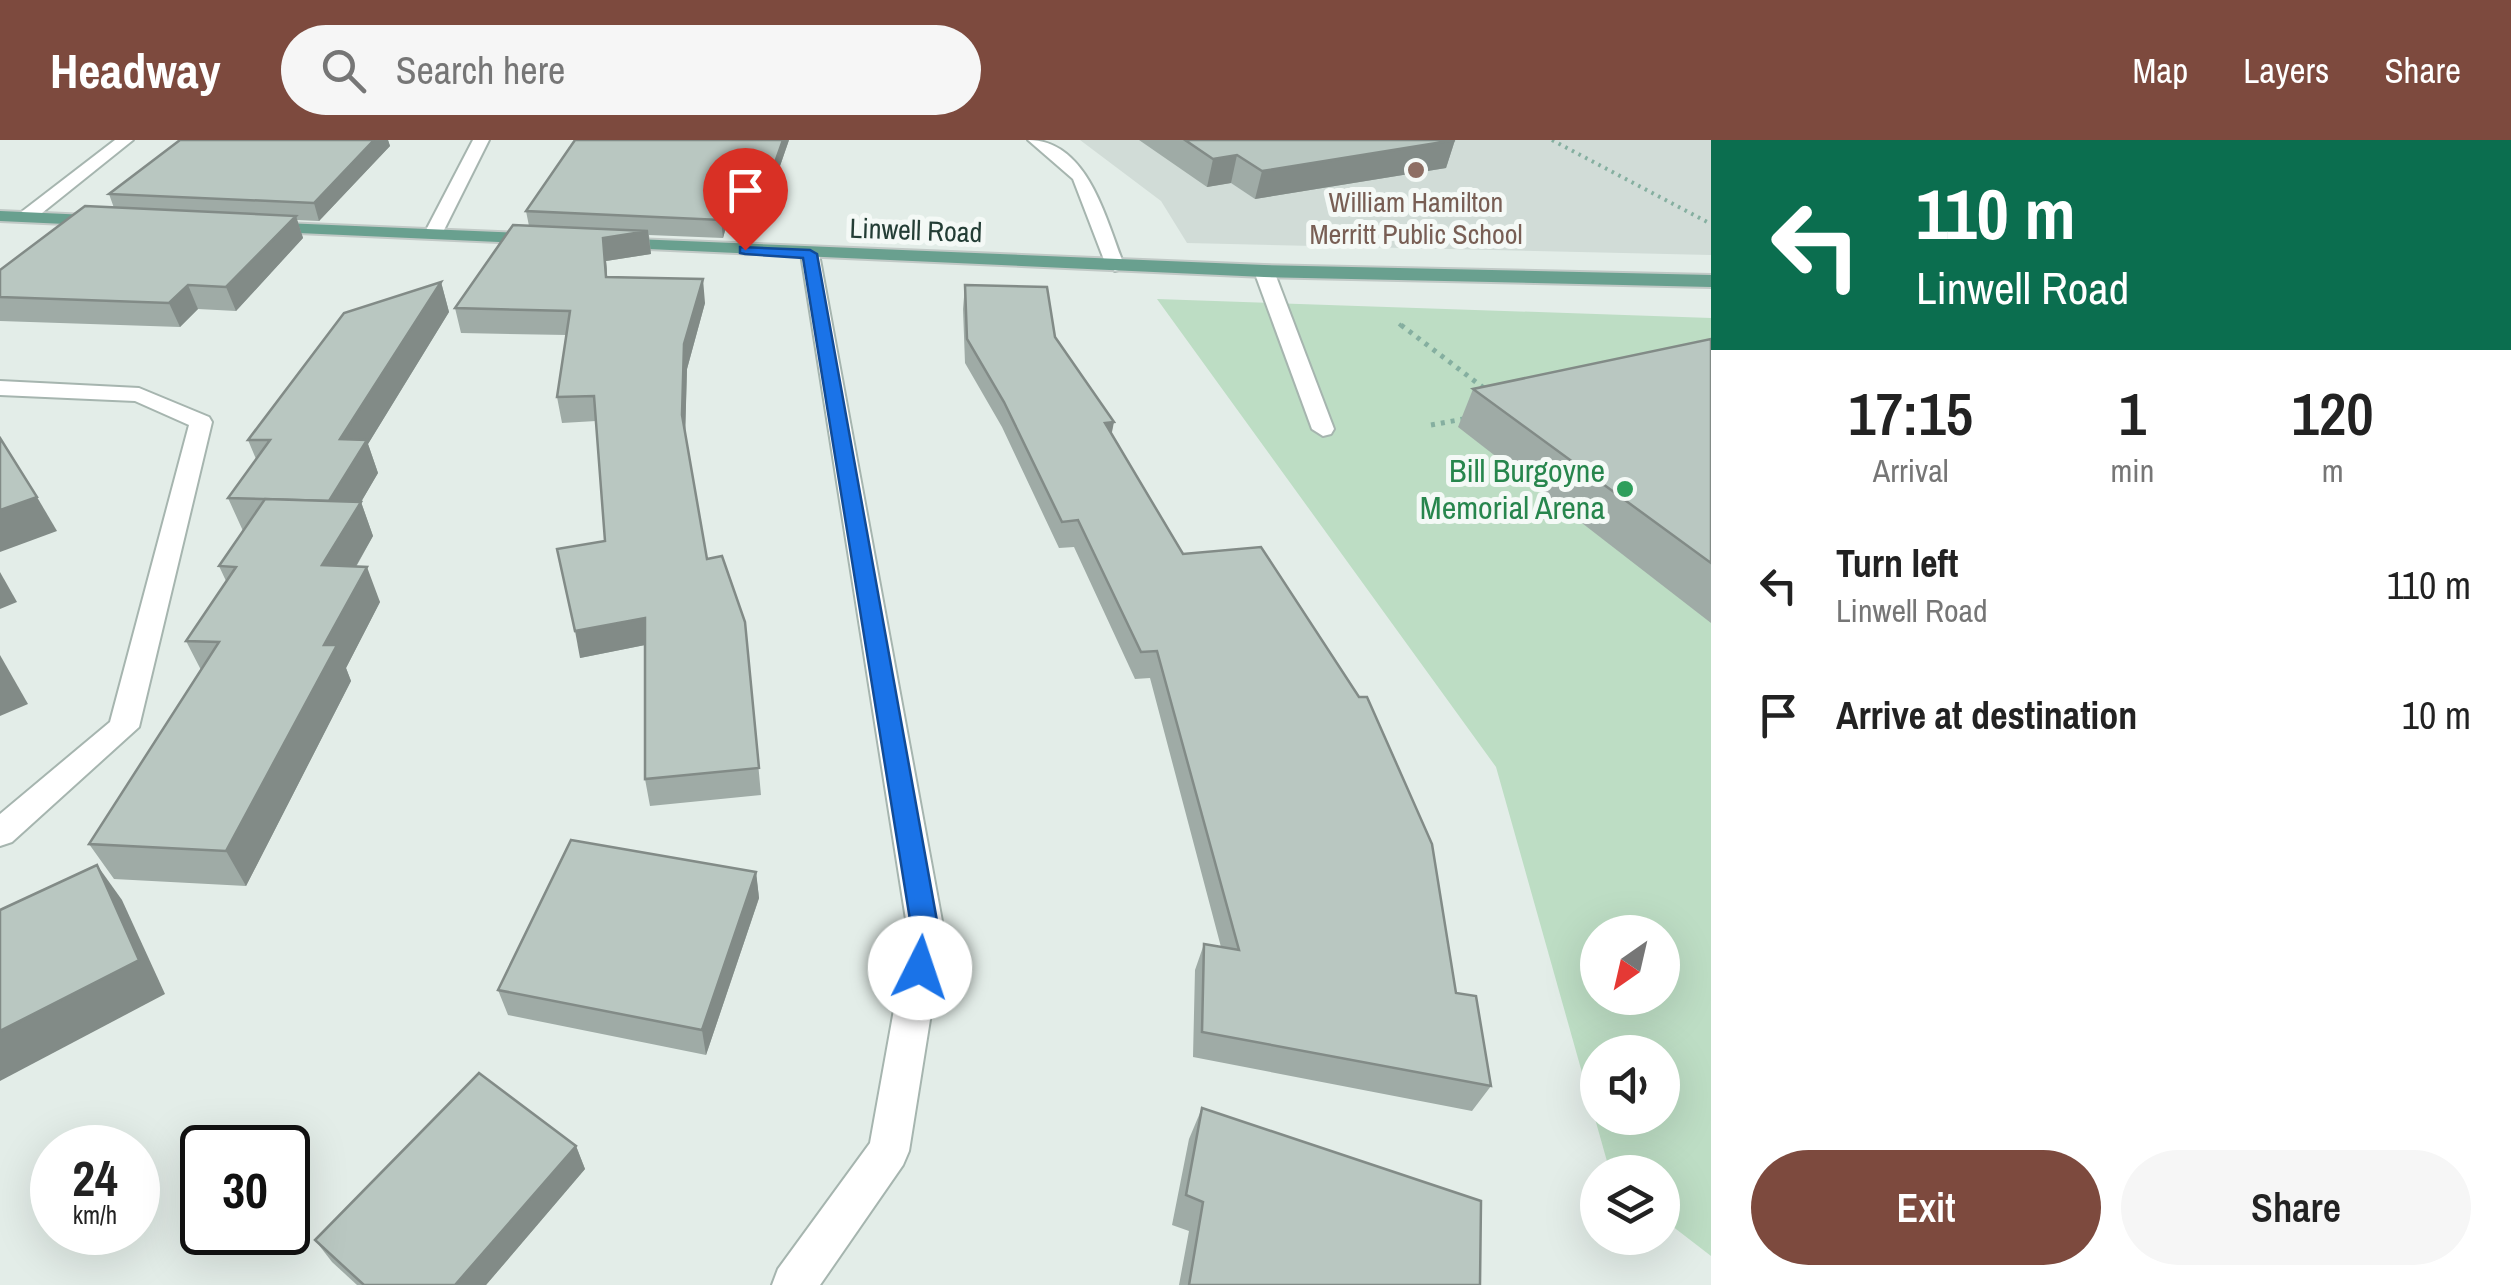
<!DOCTYPE html>
<html lang="en">
<head>
<meta charset="utf-8">
<style>
	:root { --surface:#fff; --page:#f6f6f6; --text:#222; --muted:#767676; --accent:#7d4a3e }
	body { margin:0; font-family:"Archivo Narrow",sans-serif; background:var(--page); color:var(--text); height:100vh; display:flex; flex-direction:column; font-size:38px; white-space:nowrap }
	* { box-sizing:border-box; margin:0 }
	p { font-size:32px; color:var(--muted) }
	.icon { flex:none; width:55px; height:55px; fill:none; stroke:currentColor; stroke-width:2; stroke-linecap:round; stroke-linejoin:round }
	.map { position:relative; flex:1; overflow:hidden }
	.details { display:flex; flex-direction:column; background:var(--surface); width:800px }
	.details>* { flex:none }
	.top-card { background:#0b6e4f; color:#fff; overflow:hidden }
	.needle { width:65px; rotate:214deg }
	.fabs { position:absolute; left:1580px; top:775px; display:grid; gap:20px }
	.fabs a { display:grid; place-items:center; width:100px; height:100px; border-radius:50%; background:var(--surface); box-shadow:0 10px 40px #0002; font-size:50px }
	.speed { position:absolute; left:30px; top:985px; display:flex; gap:20px; font-size:50px; font-weight:700; text-align:center }
	.speed>* { display:grid; place-content:center; width:130px; height:130px; border-radius:50%; background:var(--surface); box-shadow:0 10px 40px #0002; line-height:1 }
	.speed small { font-size:25px; font-weight:400 }
	.speed .limit { border:5px solid #111; border-radius:15px; background:#fff; color:#111 }
	.pin { position:absolute; display:grid; place-items:center; width:85px; height:85px; color:#fff; margin:-102px -42px; border-radius:50% 50% 50% 0; rotate:-45deg; box-shadow:0 0 10px #0007 }
	.pin .icon { rotate:45deg }
	.me { position:absolute; width:110px; margin:-55px; rotate:4deg; stroke-linejoin:round; filter:drop-shadow(0 0 8px #0008) }
	.turn { display:flex; align-items:center; gap:35px; height:210px; padding:0 40px; font-size:45px }
	.turn .icon { width:130px; height:130px; stroke-width:2.5 }
	.turn b { display:block; font-size:70px; line-height:85px }
	.eta { display:flex; justify-content:space-evenly; align-items:center; height:170px; text-align:center }
	.eta b { font-size:60px; font-weight:600; line-height:70px }
	.primary-button { display:flex; gap:20px; margin-top:auto; padding:20px 40px }
	.primary-button a { flex:1; height:115px; border-radius:60px; background:var(--accent); color:#fff; font-size:40px; font-weight:600; line-height:115px; text-align:center }
	.primary-button a+a { background:var(--page); color:var(--text) }
	ul { padding:0; list-style:none }
	li { display:flex; align-items:center; gap:30px; height:130px; padding:0 40px }
	li div { flex:1 }
	li b { display:block; font-size:38px }
	li em { font-style:normal }
	header { display:flex; align-items:center; gap:60px; box-sizing:border-box; height:140px; padding:0 50px; background:var(--accent); color:#fff }
	header strong { font-size:48px }
	nav { display:flex; gap:55px; margin-inline-start:auto; font-size:35px }
	.search { width:700px; height:90px; background:var(--page); display:flex; align-items:center; gap:25px; box-sizing:border-box; padding:0 35px; border-radius:55px; color:var(--muted); font-size:38px }
	main { display:flex; flex:1; min-height:0 }
	.map>svg:first-child { display:block }
	.built { fill:#d1dcd7 }
	.green { fill:#bdddc4; fill-rule:evenodd }
	.lines { fill:none; stroke-linecap:round; stroke-linejoin:round }
	.minor-casing { stroke:#a6b5af; stroke-width:4 }
	.major-casing { stroke:#c1c9c6; stroke-width:4 }
	.path-far1 { stroke:#85afa0; stroke-width:4; stroke-dasharray:2.5 5; stroke-linecap:butt }
	.path { stroke:#85afa0; stroke-width:5; stroke-dasharray:4 6; stroke-linecap:butt }
	.minor { fill:#fff; fill-rule:evenodd }
	.major { fill:#69a08f; fill-rule:evenodd }
	.wall { fill:#9faba6 }
	.shaded-wall { fill:#828b87 }
	.building { fill:#b9c7c1; stroke:#828b87; stroke-width:2.5 }
	.route { fill:#1a73e8; stroke:#114b97; stroke-width:2.5 }
	.education-dot { fill:#8d6e63; stroke:#f4f9f6; stroke-width:4 }
	.leisure-dot { fill:#2e9e5b; stroke:#f4f9f6; stroke-width:4 }
	.labels { text-anchor:middle; stroke-width:10; stroke-linejoin:round; paint-order:stroke }
	.far-education-label { font-size:28px; fill:#785e54; stroke:#f4f9f6 }
	.far-street-label { font-size:28px; fill:#233d35; stroke:#f4f9f6 }
	.leisure-label { font-size:32px; fill:#27864d; stroke:#f4f9f6; text-anchor:end }
</style>
</head>
<body>
<header>
<strong>Headway</strong>
<div class="search"><svg class="icon" aria-label="search" viewBox="0 0 24 24"><circle cx="10" cy="10" r="6"/><path d="M15 15l6 6"/></svg>Search here</div>
<nav><a>Map</a><a>Layers</a><a>Share</a></nav>
</header>
<main>
<div class="map">
<svg width="1711" height="1145" viewBox="0 0 1711 1145">
	<rect width="100%" height="100%" fill="#e3ede8"/>
	<path class="built" d="M1080,0H1711V115L1187,103L1161,61Z"/>
	<path class="green" d="M1157,159L1711,178V1116L1663,1079L1662,1032H1610L1496,627ZM1598,792H1662V858H1598ZM1598,912H1662V978H1598Z"/>
	<g class="lines">
		<g class="minor-casing">
			<g id="minor">
				<path d="M115,0H133L32,81H20V73Z"/>
				<path d="M473,0H489L442,94L439,98H427L424,94Z"/>
				<path d="M1028,0C1088,0 1106,80 1124,125L1122,129L1115,131L1106,125L1073,39Z"/>
				<path d="M810,108L819,114L944,792L909,1011L903,1025L820,1145H772L778,1129L870,1003L908,792L801,114Z"/>
				<path d="M1264,125L1274,131L1334,289L1331,294L1323,296L1312,289L1254,131Z"/>
				<path d="M0,241L139,248L209,277L212,282L139,587L12,702L0,706V674L110,582L189,285L135,261L0,255Z"/>
			</g>
		</g>
		<g class="major-casing">
			<g id="major">
				<path d="M0,71L109,76L118,81L109,86L0,81Z"/>
				<path d="M260,82L544,94L553,99L544,104L254,91L251,87Z"/>
				<path d="M610,98L1264,125L1711,135V147L1264,137L604,107L601,103Z"/>
			</g>
		</g>
		<g class="path-far1">
			<path d="M1552,0L1711,84"/>
			<path d="M1399,184L1404,188"/>
		</g>
		<g class="path">
			<path d="M1401,185L1489,252"/>
			<path d="M1431,285L1469,278"/>
		</g>
		<use href="#minor" class="minor"/>
		<use href="#major" class="major"/>
	</g>
	<g class="wall">
		<path d="M180,0H388L390,6L319,81L297,80L303,98L236,171L198,169L180,187L0,181V130L114,68L109,54Z"/>
		<path d="M789,0L772,49L737,48L723,98L649,95L651,114L606,121L607,137L705,163L687,229L685,293L707,419L745,482L761,655L650,666L645,639V505L580,518L605,401L596,281L562,283L557,257L567,195L461,193L455,168L529,86L526,71Z"/>
		<path d="M1139,0H1455L1446,28L1255,59L1231,43L1207,47Z"/>
		<path d="M441,142L449,172L368,304L378,333L361,362L373,396L356,427L380,462L346,528L351,541L246,746L114,739L89,704L201,530L186,501L226,441L219,426L243,391L228,358L256,319L248,300Z"/>
		<path d="M965,145L1055,197L1183,414L1456,853L1491,946L1472,971L1193,917L1195,830L1204,804L1221,807L1150,538L1135,539L1074,407L1059,408L1002,287L965,223L963,169Z"/>
		<path d="M1711,199V483L1458,287L1473,249Z"/>
		<path d="M756,732L759,758L706,915L508,875L498,850Z"/>
		<path d="M1202,968L1480,1145H1179L1189,1091L1172,1085L1189,999Z"/>
		<path d="M576,1006L585,1029L486,1145H357L332,1122L315,1100Z"/>
	</g>
	<g class="shaded-wall">
		<path d="M374,0H388L390,6L319,81L314,63Z"/>
		<path d="M783,0H789L772,49V31Z"/>
		<path d="M1455,0L1446,28L1255,59L1262,31Z"/>
		<path d="M1237,15L1231,43L1207,47L1213,19Z"/>
		<path d="M735,30L737,48L723,98L721,80Z"/>
		<path d="M296,76L303,98L236,171L226,147Z"/>
		<path d="M648,91L651,114L606,121L609,161L603,98Z"/>
		<path d="M703,139L705,163L687,229L685,300L682,275L684,204Z"/>
		<path d="M441,142L449,172L368,304L378,333L361,362L373,396L336,461L322,425L328,362L340,299Z"/>
		<path d="M188,145L198,169L180,187L169,163Z"/>
		<path d="M1114,282L1109,307L1105,283Z"/>
		<path d="M37,357L57,391L0,412V370Z"/>
		<path d="M367,427L380,462L346,528L351,541L246,746L226,711L324,505Z"/>
		<path d="M0,432L17,462L0,469Z"/>
		<path d="M645,478L650,504L580,518L575,491Z"/>
		<path d="M0,515L28,564L0,576Z"/>
		<path d="M97,725L122,760L165,854L0,941V891Z"/>
		<path d="M756,732L759,758L706,915L702,890Z"/>
		<path d="M576,1006L585,1029L486,1145H455Z"/>
	</g>
	<g class="building">
		<path d="M180,0H374L314,63L109,54Z"/>
		<path d="M575,0H783L772,31L735,30L721,80L526,71Z"/>
		<path d="M1185,0H1455L1262,31L1237,15L1213,19Z"/>
		<path d="M85,66L296,76L226,147L188,145L169,163L0,157V130Z"/>
		<path d="M513,85L648,91L603,98L606,137L703,139L684,204L682,275L707,419L722,416L745,482L759,628L645,639V478L575,491L557,409L605,401L594,256L557,257L570,171L455,168Z"/>
		<path d="M441,142L340,299L367,300L329,361L228,358L270,300H248L344,173Z"/>
		<path d="M965,145L1047,147L1055,197L1114,282L1105,283L1183,414L1261,407L1359,557H1367L1432,704L1456,853L1476,856L1491,946L1202,892L1204,804L1239,810L1157,511L1141,512L1078,380L1062,382L1004,262L967,199Z"/>
		<path d="M1711,199V423L1473,249Z"/>
		<path d="M0,298L37,357L0,370Z"/>
		<path d="M265,359L361,362L322,425L367,427L324,505H337L226,711L89,704L219,502L186,501L236,427L219,426Z"/>
		<path d="M571,700L756,732L702,890L498,850Z"/>
		<path d="M97,725L139,820L0,891V770Z"/>
		<path d="M479,933L576,1006L455,1145H364L315,1100Z"/>
		<path d="M1202,968L1481,1061L1480,1145H1189L1203,1062L1186,1055Z"/>
	</g>
	<path class="route" d="M740,107L810,110L817,114L939,792L929,837L920,840L910,837L906,828L912,792L803,118L745,114L740,113Z"/>
	<circle class="education-dot" cx="1416" cy="30" r="10"/>
	<circle class="leisure-dot" cx="1625" cy="349" r="10"/>
	<g class="labels">
		<g class="far-education-label">
			<text x="1416" y="72">William Hamilton<tspan x="1416" dy="32">Merritt Public School</tspan></text>
		</g>
		<g class="far-street-label">
			<text transform="translate(916 90) rotate(2)" y="10">Linwell Road</text>
		</g>
		<g class="leisure-label">
			<text x="1605" y="342">Bill Burgoyne<tspan x="1605" dy="37">Memorial Arena</tspan></text>
		</g>
	</g>
</svg>
<div class="fabs">
<a><svg class="needle" viewBox="-14 -14 28 28"><path d="M0-13l5 13h-10z" fill="#e53935"/><path d="M0 13l5-13h-10z" fill="#767676"/></svg></a>
<a><svg class="icon" aria-label="sound" viewBox="0 0 24 24"><path d="M4 9h4l5-4v14l-5-4H4zM17 9q2 3 0 6"/></svg></a>
<a><svg class="icon" aria-label="layers" viewBox="0 0 24 24"><path d="M12 4l9 5-9 5-9-5zM3 14l9 5 9-5"/></svg></a>
</div>
<div class="speed"><div>24<small>km/h</small></div><div class="limit">30</div></div>
<div class="pin" style="left:745px;top:110px;background:#d93025"><svg class="icon" aria-label="arrive" viewBox="0 0 24 24"><path d="M6 21V4h12l-3 4 3 4H6"/></svg></div>
<svg class="me" style="left:920px;top:828px" viewBox="-20 -20 40 40"><circle r="19" fill="#fff"/><path d="M0-13L10 11 0 6-10 11z" fill="#1a73e8"/></svg>
</div>
<section class="details">
<div class="top-card">
<div class="turn"><svg class="icon" aria-label="left" viewBox="0 0 24 24"><path d="M17 20v-9H6M10 6l-5 5 5 5"/></svg><div><b>110 m</b>Linwell Road</div></div>
</div>
<div class="eta">
<div><b>17:15</b><p>Arrival</p></div>
<div><b>1</b><p>min</p></div>
<div><b>120</b><p>m</p></div>
</div>
<ul>
<li><svg class="icon" aria-label="left" viewBox="0 0 24 24"><path d="M17 20v-9H6M10 6l-5 5 5 5"/></svg><div><b>Turn left</b><p>Linwell Road</p></div><em>110 m</em></li>
<li><svg class="icon" aria-label="arrive" viewBox="0 0 24 24"><path d="M6 21V4h12l-3 4 3 4H6"/></svg><div><b>Arrive at destination</b></div><em>10 m</em></li>
</ul>
<div class="primary-button"><a>Exit</a><a>Share</a></div>
</section>
</main>
</body>
</html>
